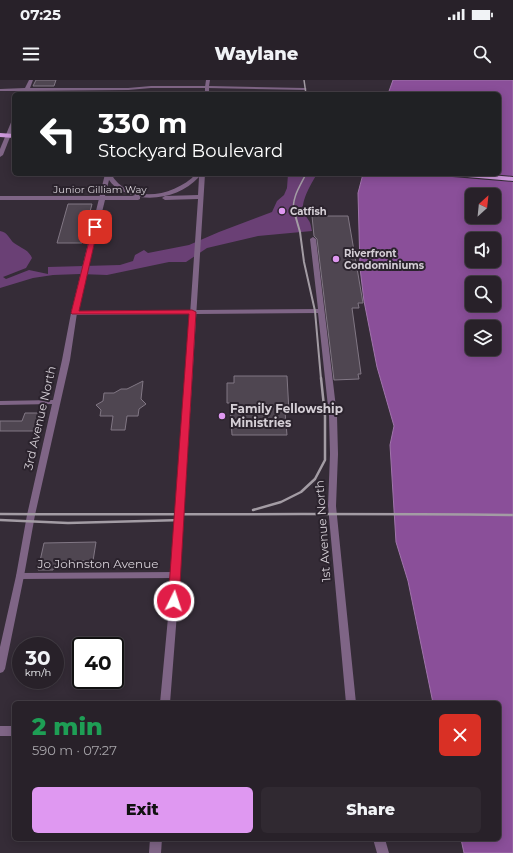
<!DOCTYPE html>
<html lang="en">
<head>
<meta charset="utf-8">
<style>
	:root { --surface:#282129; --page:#302931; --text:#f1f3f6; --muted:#a5a3a8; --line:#443e46; --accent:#df98f1 }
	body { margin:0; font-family:Montserrat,sans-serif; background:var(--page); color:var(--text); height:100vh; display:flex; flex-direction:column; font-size:15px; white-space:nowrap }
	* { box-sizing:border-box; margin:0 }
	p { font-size:13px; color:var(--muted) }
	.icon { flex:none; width:22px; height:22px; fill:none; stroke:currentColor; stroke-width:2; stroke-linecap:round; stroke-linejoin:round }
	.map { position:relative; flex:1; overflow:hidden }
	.drawer { position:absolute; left:12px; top:621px; width:489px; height:140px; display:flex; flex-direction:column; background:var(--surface); border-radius:6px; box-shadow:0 2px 10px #0003,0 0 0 1px var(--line) }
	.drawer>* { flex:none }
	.hud { position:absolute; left:12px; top:12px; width:489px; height:84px; border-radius:6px; box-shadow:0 2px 10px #0003,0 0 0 1px var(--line); background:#202124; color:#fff; overflow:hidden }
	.needle { width:26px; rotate:27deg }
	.tools { position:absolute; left:465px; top:108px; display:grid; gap:8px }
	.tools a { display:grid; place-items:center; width:36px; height:36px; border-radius:6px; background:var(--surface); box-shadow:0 2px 10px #0003,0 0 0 1px var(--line); font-size:20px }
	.speed { position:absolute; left:12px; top:557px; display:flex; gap:8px; font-size:20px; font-weight:700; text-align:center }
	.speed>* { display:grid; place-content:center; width:52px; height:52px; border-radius:50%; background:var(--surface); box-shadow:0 2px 10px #0003,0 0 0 1px var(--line); line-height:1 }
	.speed small { font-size:10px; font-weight:400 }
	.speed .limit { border:2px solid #111; border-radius:6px; background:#fff; color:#111 }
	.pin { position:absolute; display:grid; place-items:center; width:34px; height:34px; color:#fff; margin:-17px; border-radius:8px; box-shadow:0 2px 6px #0006 }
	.me { position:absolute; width:44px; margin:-22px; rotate:4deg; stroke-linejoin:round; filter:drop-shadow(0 0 3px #0008) }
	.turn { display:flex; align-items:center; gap:14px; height:84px; padding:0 20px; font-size:18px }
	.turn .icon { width:52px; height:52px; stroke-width:2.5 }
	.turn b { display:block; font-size:28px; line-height:34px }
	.round { display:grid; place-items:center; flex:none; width:42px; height:42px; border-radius:6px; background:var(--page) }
	.overview { display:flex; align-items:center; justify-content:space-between; height:68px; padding:0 20px }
	h1 { font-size:24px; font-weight:800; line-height:30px; color:#1e9e55 }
	.primary-button { display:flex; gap:8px; margin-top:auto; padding:8px 20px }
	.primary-button a { flex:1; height:46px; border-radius:6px; background:var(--accent); color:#111; font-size:16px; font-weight:800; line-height:46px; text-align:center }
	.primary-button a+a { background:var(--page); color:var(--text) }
	.status { display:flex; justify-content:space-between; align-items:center; height:28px; padding:0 20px; background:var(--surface); direction:ltr }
	.status svg { height:11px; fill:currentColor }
	header { display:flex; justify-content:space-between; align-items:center; height:52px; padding:0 20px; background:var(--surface); font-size:18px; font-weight:800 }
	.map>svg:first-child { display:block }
	.green { fill:#6a4075 }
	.water { fill:#8a4f99; stroke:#a075ab; fill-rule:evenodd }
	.pier { fill:#352c37 }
	.building { fill:#4f4651; stroke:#817784 }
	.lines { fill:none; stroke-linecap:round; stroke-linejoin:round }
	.minor { fill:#7f6586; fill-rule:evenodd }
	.tertiary { fill:#7f6586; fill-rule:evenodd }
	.primary { fill:#cd98db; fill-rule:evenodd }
	.rail-far2 { stroke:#a39ca4; stroke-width:1.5 }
	.rail-far1 { stroke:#a39ca4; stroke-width:2 }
	.rail { stroke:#a39ca4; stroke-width:2.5 }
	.route { fill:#e11d48; stroke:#92132f }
	.poi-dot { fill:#df98f1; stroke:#2b232d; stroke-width:1.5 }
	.labels { text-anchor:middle; stroke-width:4; stroke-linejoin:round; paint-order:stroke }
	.far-street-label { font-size:10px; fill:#d5cfd6; stroke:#2b232d }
	.far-poi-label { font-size:10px; font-weight:bold; fill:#d5cfd6; stroke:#2b232d; text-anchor:start }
	.poi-label { font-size:12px; font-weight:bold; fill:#d5cfd6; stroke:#2b232d; text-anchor:start }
	.street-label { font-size:12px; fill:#d5cfd6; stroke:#2b232d }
</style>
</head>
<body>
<div class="status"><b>07:25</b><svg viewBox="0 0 49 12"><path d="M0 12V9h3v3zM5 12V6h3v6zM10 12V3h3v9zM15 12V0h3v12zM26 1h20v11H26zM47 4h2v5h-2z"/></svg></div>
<header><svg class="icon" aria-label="menu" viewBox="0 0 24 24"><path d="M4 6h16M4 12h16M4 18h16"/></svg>Waylane<svg class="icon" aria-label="search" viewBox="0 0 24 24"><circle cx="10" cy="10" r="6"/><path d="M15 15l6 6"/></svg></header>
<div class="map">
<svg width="513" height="773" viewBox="0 0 513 773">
	<rect width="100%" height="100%" fill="#352c37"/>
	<path class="green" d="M288,94H317C312,102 299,124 304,133C309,142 310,139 312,151L258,156L207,168L186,182H169L107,195L80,194L53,195L33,198L0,208V151C8,152 9,159 14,163C22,169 28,169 32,178L26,188L3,197L6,199L29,190L48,194V187L120,185L133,181L135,175L144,170L148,173L189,165L219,152L272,132L277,121L284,115L287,108Z"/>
	<path class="water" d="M393,0H513V773H464L461,759H499V623H433L408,501L396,462L390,365L394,346L377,287L364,221L360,188L358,113L363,94H499V14H388ZM472,115H494V137H472ZM472,159H494V181H472ZM472,203H494V225H472ZM472,247H494V269H472Z"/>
	<path class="pier" d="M416,94H492L513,96V102Z"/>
	<g class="building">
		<path d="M36,0H56L54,6H33Z"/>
		<path d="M68,124H92L82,163H57Z"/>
		<path d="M312,136H348L363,223H358L359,228H352L361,294H358L359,299L334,300L317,159L314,156Z"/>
		<path d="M234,296H287L289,332H285L287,355H232L230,323H227V303H234Z"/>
		<path d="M143,301L141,319L146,324L139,329L138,336H127L125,350H111L113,336H100L101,330L96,325L103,321L104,313H114L121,309H127Z"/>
		<path d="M25,333H44L39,351H0V341H22Z"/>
		<path d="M96,462L93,481H62V485H54L53,490H38L44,463Z"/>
	</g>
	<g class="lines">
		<g class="minor">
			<path d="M29,0H33L30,8H128L130,9L128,10L29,11L28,14H24V11H0V9L25,8Z"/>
			<path d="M206,0H210L209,6L305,8L307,9L305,10L207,8L205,7Z"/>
			<path d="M12,40H14V47L3,75L0,77V69Z"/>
			<path d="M0,116H102L105,118L102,120H0Z"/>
			<path d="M313,157L316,159L337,336L338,374L336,426L356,623H346L328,426L330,374L329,336L318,233L74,235L71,233L74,231L318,229L310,159Z"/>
			<path d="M176,492L179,493L180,495L179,497L176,498L20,499L17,498L16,496L17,494L20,493Z"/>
			<rect x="0" y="646" width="14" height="10"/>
			<path d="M373,759H385L389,773H377Z"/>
		</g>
		<g class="tertiary">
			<path d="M151,6H207L209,7V14H205V8H151L128,10L126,9L128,8Z"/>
			<path d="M105,94H111C129,125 174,117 196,94H205L180,495L170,623H160L172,495L198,119L165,120L162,118L165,116L198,115L199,97C184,113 162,120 140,117V119L138,120H105L77,233L70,280L35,435L24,496L5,589L3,592L0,593V567L16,496L27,435L52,324L0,325V321L53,320L62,280L71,233ZM109,100C115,109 126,113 135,116H105Z"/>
			<path d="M150,759H162L161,773H149Z"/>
		</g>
		<g class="primary">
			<path d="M0,53L14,54V58L0,57Z"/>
			<path d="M453,94H479L513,97V101L456,96Z"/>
		</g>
		<g class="rail-far2">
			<path d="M304,0L306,14"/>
			<path d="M294,132C291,119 300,106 306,94"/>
		</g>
		<path class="rail-far1" d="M294,131L300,152L304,182L315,231L321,299"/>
		<g class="rail">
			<path d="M253,430L281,422L301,412L315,399L325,380V336L321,298"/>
			<path d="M0,434C171,435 342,433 513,435"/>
			<path d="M0,440L68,443L182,440"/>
		</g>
	</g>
	<path class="route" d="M93,145L98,147L79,231L192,230L196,232L179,521L177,524H170L168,521L189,234H72L71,233Z"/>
	<g class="poi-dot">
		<circle cx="282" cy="131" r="4"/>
		<circle cx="336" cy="179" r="4"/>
		<circle cx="222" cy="336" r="4"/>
	</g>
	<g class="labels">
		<g class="far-street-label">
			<text x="100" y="113">Junior Gilliam Way</text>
		</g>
		<g class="far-poi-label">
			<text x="290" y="135">Catfish</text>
			<text x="344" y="177">Riverfront<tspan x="344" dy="12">Condominiums</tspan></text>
		</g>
		<g class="poi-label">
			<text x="230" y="333">Family Fellowship<tspan x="230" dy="14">Ministries</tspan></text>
		</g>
		<g class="street-label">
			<text transform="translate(40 338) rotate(-77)" y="4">3rd Avenue North</text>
			<text transform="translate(323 451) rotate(-94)" y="4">1st Avenue North</text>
			<text x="98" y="488">Jo Johnston Avenue</text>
		</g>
	</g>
</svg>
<div class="tools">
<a><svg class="needle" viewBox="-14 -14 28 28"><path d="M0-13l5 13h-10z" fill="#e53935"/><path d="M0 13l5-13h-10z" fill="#a5a3a8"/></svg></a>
<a><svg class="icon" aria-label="sound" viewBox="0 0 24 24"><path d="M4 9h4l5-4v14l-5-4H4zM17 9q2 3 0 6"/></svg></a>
<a><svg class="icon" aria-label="search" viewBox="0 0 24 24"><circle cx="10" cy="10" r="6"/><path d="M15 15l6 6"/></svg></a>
<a><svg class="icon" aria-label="layers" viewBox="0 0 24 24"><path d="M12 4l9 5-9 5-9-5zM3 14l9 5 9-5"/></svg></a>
</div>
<div class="speed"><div>30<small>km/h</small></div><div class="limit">40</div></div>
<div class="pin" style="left:95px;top:147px;background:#d93025"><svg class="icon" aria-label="arrive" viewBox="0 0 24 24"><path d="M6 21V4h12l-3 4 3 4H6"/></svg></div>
<svg class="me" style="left:174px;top:521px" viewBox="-20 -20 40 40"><circle r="17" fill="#e11d48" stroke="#fff" stroke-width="3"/><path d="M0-11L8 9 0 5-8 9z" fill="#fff"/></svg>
<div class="hud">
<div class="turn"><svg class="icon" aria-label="left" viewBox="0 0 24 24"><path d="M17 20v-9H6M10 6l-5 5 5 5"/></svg><div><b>330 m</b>Stockyard Boulevard</div></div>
</div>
<section class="drawer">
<div class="overview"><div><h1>2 min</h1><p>590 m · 07:27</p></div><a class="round" style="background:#d93025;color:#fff"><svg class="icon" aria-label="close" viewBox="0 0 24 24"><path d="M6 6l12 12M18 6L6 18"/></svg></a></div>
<div class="primary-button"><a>Exit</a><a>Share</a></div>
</section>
</div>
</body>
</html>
